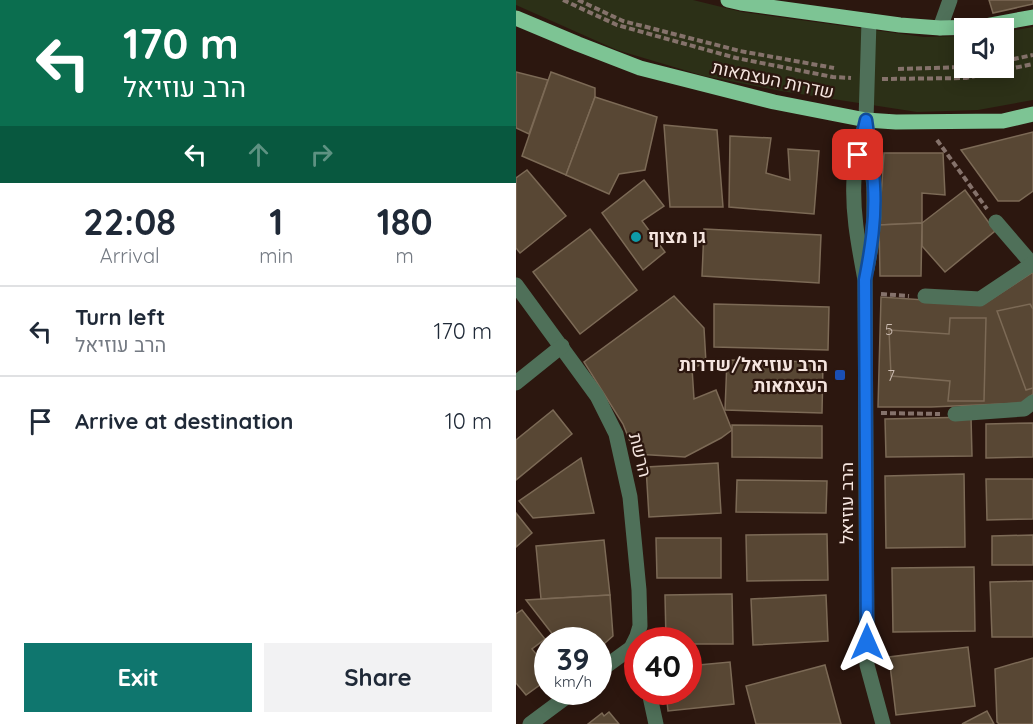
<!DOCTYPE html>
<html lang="en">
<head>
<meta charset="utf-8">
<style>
	:root { --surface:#fff; --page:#f2f2f3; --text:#1f2937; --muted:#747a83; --line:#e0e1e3; --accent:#0f766e }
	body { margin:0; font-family:Quicksand,Heebo,sans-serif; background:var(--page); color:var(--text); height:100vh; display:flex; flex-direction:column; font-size:22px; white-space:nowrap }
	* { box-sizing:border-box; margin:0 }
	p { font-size:20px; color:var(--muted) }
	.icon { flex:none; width:33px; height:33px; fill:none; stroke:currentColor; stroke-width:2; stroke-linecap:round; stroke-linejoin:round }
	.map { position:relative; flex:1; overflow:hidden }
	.details { display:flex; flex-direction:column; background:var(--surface); width:516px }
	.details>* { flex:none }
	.top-card { background:#0b6e4f; color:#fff; overflow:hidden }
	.buttons { position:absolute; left:438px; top:18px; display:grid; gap:12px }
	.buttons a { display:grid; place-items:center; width:60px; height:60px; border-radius:0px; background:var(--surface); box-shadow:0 3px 15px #0003; font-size:30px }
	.speed { position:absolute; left:18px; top:627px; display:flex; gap:12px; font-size:30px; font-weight:700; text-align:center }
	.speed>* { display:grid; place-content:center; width:78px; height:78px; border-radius:50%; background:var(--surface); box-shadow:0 3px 15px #0003; line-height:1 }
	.speed small { font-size:15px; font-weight:400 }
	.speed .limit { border:9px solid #d22; background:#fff; color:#111 }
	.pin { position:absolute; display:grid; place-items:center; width:51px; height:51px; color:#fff; margin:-26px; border-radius:12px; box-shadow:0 3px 9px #0006 }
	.me { position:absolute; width:66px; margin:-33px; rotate:0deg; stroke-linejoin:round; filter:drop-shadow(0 0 4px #0008) }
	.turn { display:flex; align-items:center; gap:21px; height:126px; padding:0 24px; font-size:27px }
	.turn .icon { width:78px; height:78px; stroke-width:2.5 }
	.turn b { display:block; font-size:42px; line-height:51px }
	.lanes { display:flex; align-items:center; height:57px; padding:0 24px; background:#0003; justify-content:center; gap:30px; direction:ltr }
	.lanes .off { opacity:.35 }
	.eta { display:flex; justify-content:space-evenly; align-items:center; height:102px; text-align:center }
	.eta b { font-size:36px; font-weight:700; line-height:42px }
	.primary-button { display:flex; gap:12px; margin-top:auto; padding:12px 24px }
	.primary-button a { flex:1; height:69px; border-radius:0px; background:var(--accent); color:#fff; font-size:24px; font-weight:700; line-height:69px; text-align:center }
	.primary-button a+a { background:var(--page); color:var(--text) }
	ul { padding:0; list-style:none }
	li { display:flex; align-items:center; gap:18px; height:90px; padding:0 24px; border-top:2px solid var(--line) }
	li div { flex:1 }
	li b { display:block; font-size:22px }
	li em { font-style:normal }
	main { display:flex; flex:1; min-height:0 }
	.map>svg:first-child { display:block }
	.green { fill:#2c3017 }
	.building { fill:#584734; stroke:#7c6a56; stroke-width:1.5 }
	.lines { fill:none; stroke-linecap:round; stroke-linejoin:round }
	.path { stroke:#85726b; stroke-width:4; stroke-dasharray:6 3; stroke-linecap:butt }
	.minor { stroke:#4f7059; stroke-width:15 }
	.major { stroke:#7dc494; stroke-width:15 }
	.route-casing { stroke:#114b97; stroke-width:15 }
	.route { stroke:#1a73e8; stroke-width:10 }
	.culture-dot { fill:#0f9aa8; stroke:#2c170f; stroke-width:2 }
	.transit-dot { fill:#1a4fb4; stroke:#2c170f; stroke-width:2 }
	.labels { text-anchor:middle; stroke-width:4.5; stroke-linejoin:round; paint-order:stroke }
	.number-label { font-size:15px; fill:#cebeb4 }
	.street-label { font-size:18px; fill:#f5e5df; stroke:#2c170f }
	.poi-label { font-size:18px; font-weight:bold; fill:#f5e5df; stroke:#2c170f; text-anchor:start }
</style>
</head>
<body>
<main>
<section class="details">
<div class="top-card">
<div class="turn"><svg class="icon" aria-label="left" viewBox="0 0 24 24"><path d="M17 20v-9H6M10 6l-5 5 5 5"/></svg><div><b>170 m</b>הרב עוזיאל</div></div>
<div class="lanes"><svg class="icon" aria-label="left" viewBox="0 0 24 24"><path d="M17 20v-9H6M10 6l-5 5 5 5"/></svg><svg class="icon off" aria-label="ahead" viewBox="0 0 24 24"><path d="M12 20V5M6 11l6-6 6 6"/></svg><svg class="icon off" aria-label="right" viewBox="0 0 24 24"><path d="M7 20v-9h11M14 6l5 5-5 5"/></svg></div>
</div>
<div class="eta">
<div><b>22:08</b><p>Arrival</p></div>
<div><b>1</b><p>min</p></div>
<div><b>180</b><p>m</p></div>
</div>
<ul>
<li><svg class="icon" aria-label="left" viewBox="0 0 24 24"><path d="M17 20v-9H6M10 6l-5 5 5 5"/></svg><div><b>Turn left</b><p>הרב עוזיאל</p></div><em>170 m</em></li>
<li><svg class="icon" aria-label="arrive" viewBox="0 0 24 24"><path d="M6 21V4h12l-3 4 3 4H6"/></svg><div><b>Arrive at destination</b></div><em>10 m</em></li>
</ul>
<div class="primary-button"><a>Exit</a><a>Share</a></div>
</section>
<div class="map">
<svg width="517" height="724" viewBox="0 0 517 724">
	<rect width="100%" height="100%" fill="#2c170f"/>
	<path class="green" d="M0,0H177L226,12L408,37L448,36V68H488V32L517,27V100L462,110L401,112L265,91L188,76L101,50L0,5Z"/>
	<g class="building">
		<path d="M473,0H517V4L477,13Z"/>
		<path d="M0,72L32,80L13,134L0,128Z"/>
		<path d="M35,72L79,88V97L50,175L6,156Z"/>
		<path d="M79,97L141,117L129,170L103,174L93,194L50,175Z"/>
		<path d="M148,125L201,130L207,207H154Z"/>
		<path d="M517,132V191L503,201H482L445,150Z"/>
		<path d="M214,136L255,138L250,173L274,180L272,149L303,151L298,214L213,207Z"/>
		<path d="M368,153H427L429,195L406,193V223L363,225Z"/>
		<path d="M11,170L50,216L4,253L0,248V178Z"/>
		<path d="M128,180L148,206L126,221L149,252L127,270L86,213Z"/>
		<path d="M449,190L479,231L429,272L406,246V223Z"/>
		<path d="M406,223L405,276H364L363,225Z"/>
		<path d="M74,229L121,290L64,334L17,272Z"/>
		<path d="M188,229L305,235L303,283L186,276Z"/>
		<path d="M517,272V394L506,403L415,407H362L365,297L468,304Z"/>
		<path d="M158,296L188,328L190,363L176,368L178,399L200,390L216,430L205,438L169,457L119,454L107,424L68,362Z"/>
		<path d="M198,304L313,307L312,350L198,347Z"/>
		<path d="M514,304L517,309V388L510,390L481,311Z"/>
		<path d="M434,318H470L468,401H432L434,381L375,376L373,330L433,334Z"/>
		<path d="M211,360L307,362L306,413L209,410Z"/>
		<path d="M37,410L56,434L0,480V440Z"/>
		<path d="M455,417L456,456L370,457L369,419Z"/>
		<path d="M517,423V457L470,458V424Z"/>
		<path d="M216,425L306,426V458L216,457Z"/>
		<path d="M65,458L78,513L17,518L3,501Z"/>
		<path d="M202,463L205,513L133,517L130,467Z"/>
		<path d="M448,474L449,547L370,548L369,476Z"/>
		<path d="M470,479H517V519L471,520Z"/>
		<path d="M221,480L311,481L310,513L220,512Z"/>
		<path d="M0,513L16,533L0,547Z"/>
		<path d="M311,534L312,580L231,581L230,535Z"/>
		<path d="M517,535V565H476V536Z"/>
		<path d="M140,538H205V578H141Z"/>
		<path d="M88,540L94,595L25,599L20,546Z"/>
		<path d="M458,567L459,631L377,632L376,568Z"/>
		<path d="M517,581V637H476L474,582Z"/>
		<path d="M216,594L217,644H172V640H150L149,595Z"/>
		<path d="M94,595L97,636L82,649V640H41L10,600Z"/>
		<path d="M310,595L312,641L237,645L235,599Z"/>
		<path d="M6,610L29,639L16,649L32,669V679L10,695L0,683V614Z"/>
		<path d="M452,647L459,706L380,715L373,657Z"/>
		<path d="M517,658V724H483L481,722L479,669Z"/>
		<path d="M214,662L218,704L152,711L150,692H172V666Z"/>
		<path d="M309,665L325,724H240L230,686Z"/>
		<path d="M471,711L478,724H446Z"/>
		<path d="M93,712L103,724H72L86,713L88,716Z"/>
	</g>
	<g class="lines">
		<g class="path">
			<path d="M47,0L101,25L220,58L317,77L335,78"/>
			<path d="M62,0L107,21L224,51L318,68"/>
			<path d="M488,61L517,55"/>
			<path d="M382,69L448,67"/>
			<path d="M366,79L450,78L517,64"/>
			<path d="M421,140L471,209"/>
			<path d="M365,294L393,296"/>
			<path d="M365,413L424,414"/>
		</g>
		<g class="minor">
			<path d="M424,28L434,0"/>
			<path d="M350,120C346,140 339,160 338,179C336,214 343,247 349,280L351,665L367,724"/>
			<path d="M480,222L517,265"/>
			<path d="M351,269L355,247L358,218V187L350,120L353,21"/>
			<path d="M0,285L81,396L100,434L114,497L123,590L124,626L121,636L115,648L82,672"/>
			<path d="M409,296L464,299L516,264"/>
			<path d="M0,383L46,346"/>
			<path d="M439,414L508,409L517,402"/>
			<path d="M133,692L140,724"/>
			<path d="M14,724L57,692"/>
		</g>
		<g class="major">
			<path d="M212,0L225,3L384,25L424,28L463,27L517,17"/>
			<path d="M0,18L62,44L124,68L258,102L350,120L380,122L487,121L517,114"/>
		</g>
	</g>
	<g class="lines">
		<g class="route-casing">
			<path id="route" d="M342,155L350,120C353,142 357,164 358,186C360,218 355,249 349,280L351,642"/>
		</g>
		<use href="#route" class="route"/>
	</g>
	<circle class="culture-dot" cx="120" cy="237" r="6"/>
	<rect class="transit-dot" x="318" y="369" width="12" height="12" rx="3"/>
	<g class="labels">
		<g class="number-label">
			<text x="373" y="335">5</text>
			<text x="375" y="381">7</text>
		</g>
		<g class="street-label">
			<text transform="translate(257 80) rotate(12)" y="6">שדרות העצמאות</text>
			<text transform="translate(124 455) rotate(76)" y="6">הרשת</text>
			<text transform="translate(331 503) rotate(-90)" y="6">הרב עוזיאל</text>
		</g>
		<g class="poi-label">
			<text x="132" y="243">גן מצוף</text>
			<text x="312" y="371" text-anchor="end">הרב עוזיאל/שדרות<tspan x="312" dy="21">העצמאות</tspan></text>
		</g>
	</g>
</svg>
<div class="buttons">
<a><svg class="icon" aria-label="sound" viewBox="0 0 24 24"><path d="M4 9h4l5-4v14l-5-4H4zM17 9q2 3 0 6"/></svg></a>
</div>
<div class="speed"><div>39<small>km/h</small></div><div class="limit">40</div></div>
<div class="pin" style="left:342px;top:155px;background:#d93025"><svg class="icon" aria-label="arrive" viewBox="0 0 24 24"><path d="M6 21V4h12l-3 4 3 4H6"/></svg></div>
<svg class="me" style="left:351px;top:642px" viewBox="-20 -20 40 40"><path d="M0-17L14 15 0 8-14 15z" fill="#1a73e8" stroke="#fff" stroke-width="4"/></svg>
</div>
</main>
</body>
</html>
